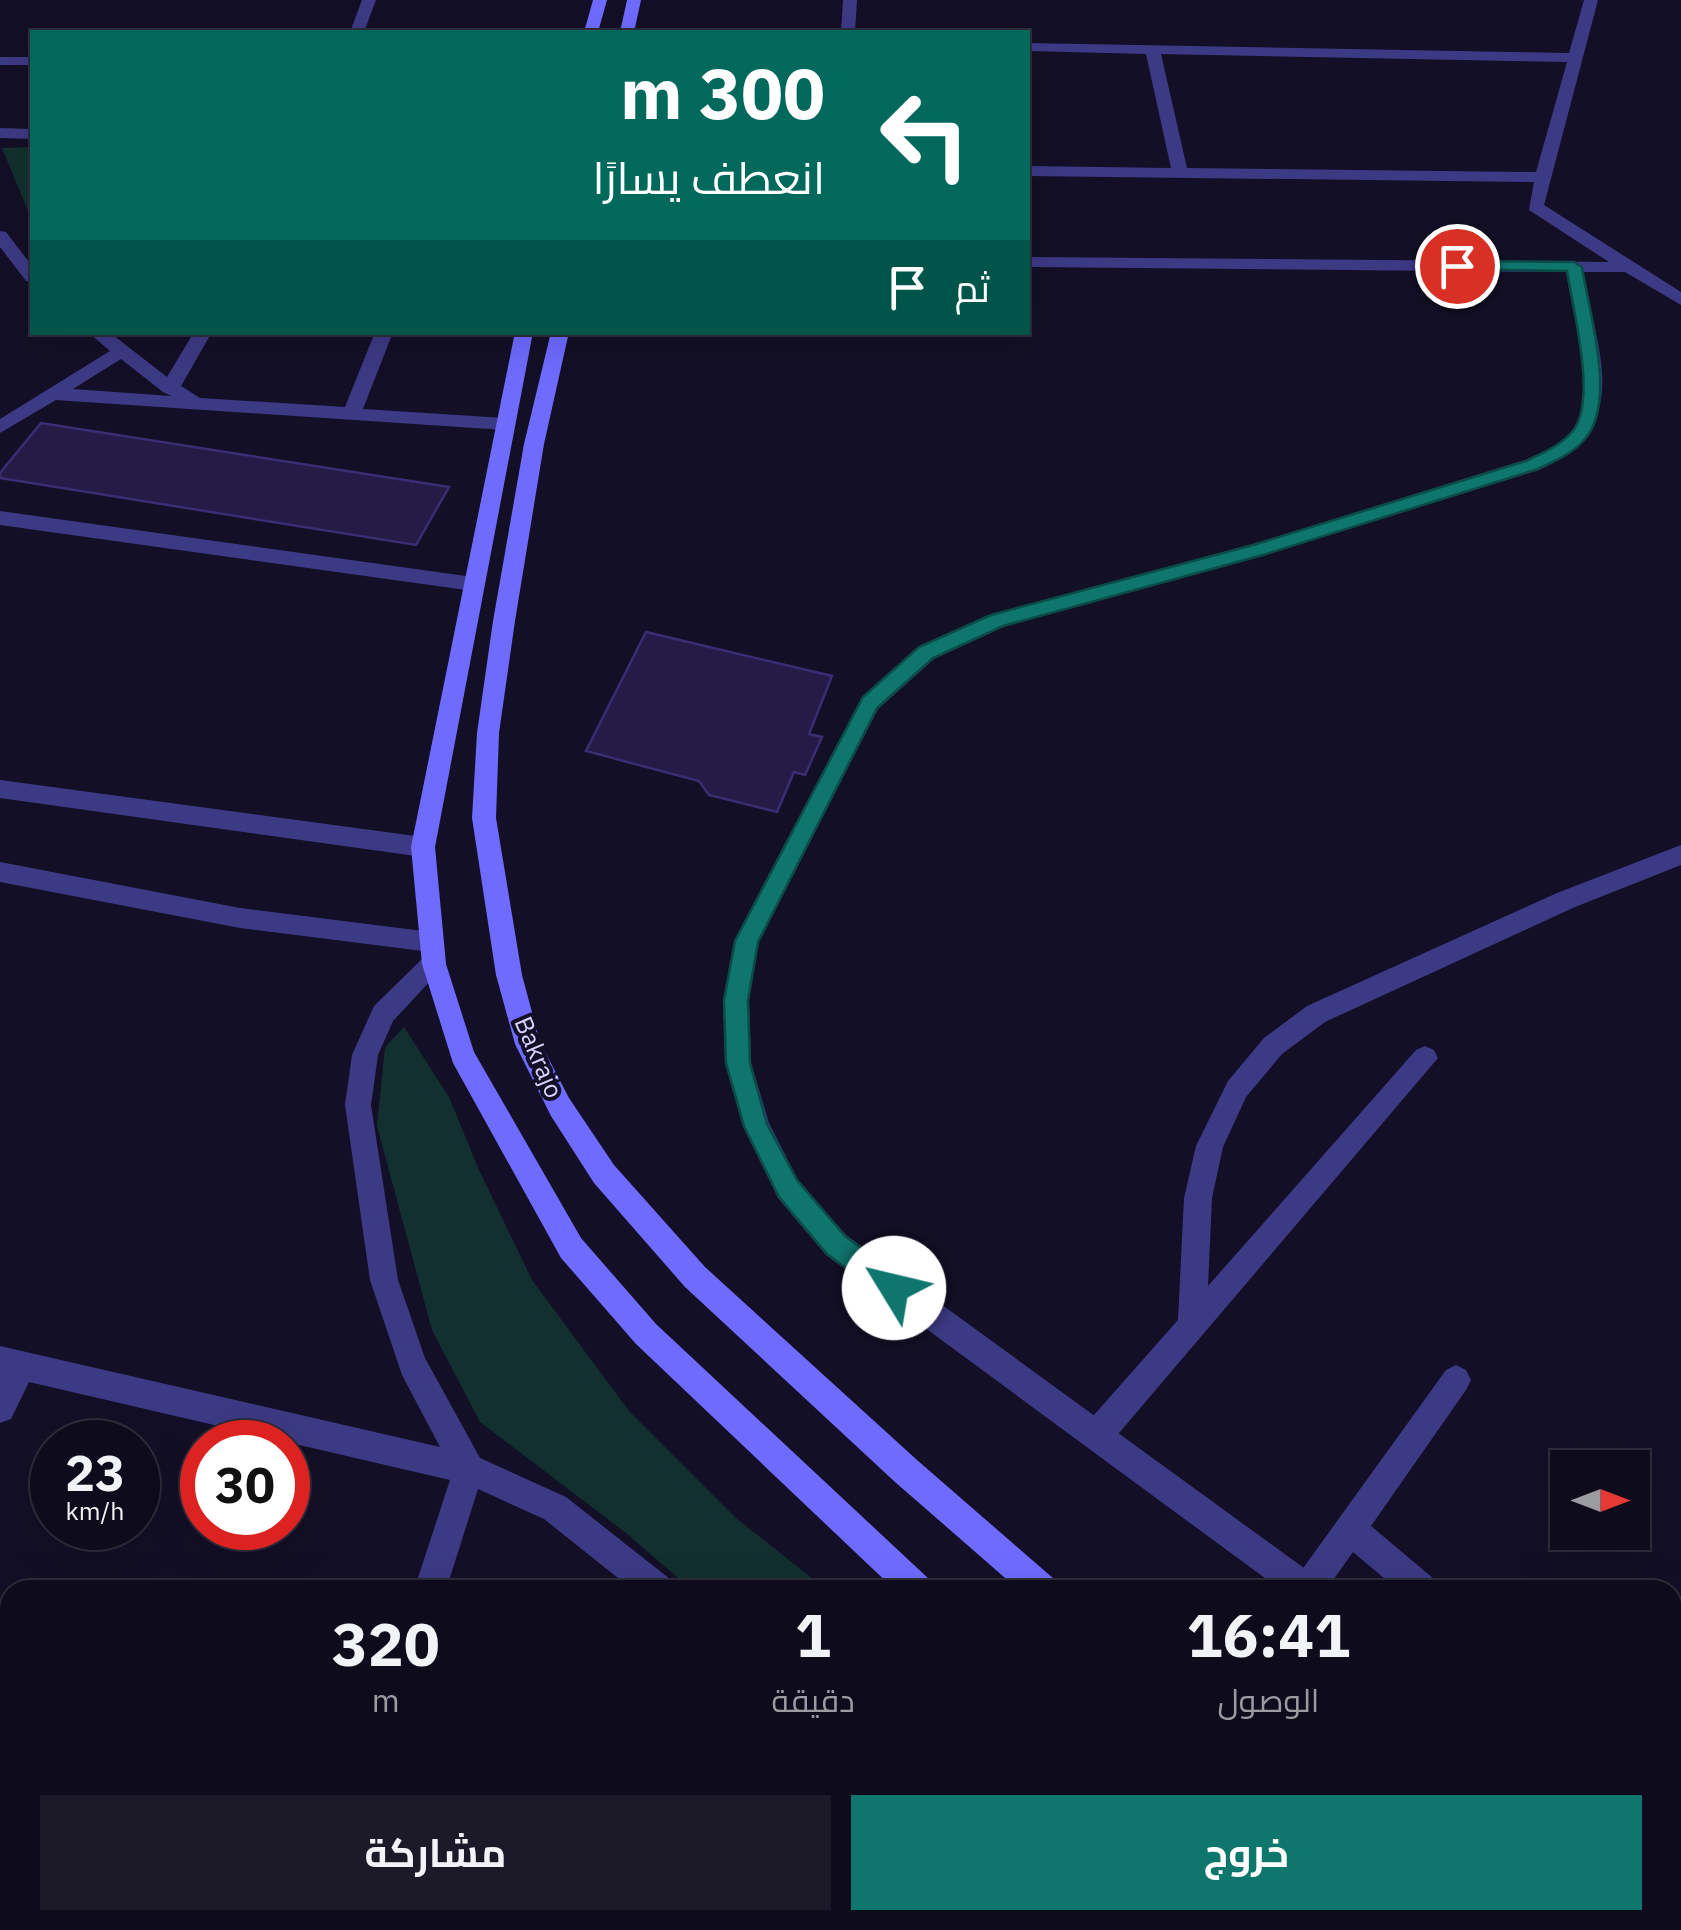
<!DOCTYPE html>
<html lang="ar">
<head>
<meta charset="utf-8">
<style>
	:root { --surface:#0e0b1c; --page:#1c1929; --text:#f1f3f6; --muted:#9b9ba3; --line:#2e2b3b; --accent:#0f766e }
	body { margin:0; font-family:"IBM Plex Sans",Cairo,sans-serif; background:var(--page); color:var(--text); direction:rtl; height:100vh; display:flex; flex-direction:column; font-size:38px; white-space:nowrap }
	* { box-sizing:border-box; margin:0 }
	p { font-size:32px; color:var(--muted) }
	.icon { flex:none; width:55px; height:55px; fill:none; stroke:currentColor; stroke-width:2; stroke-linecap:round; stroke-linejoin:round }
	.map { position:relative; flex:1; overflow:hidden; direction:ltr }
	.side { position:absolute; left:0px; top:1580px; width:1682px; height:350px; display:flex; flex-direction:column; background:var(--surface); border-radius:30px 30px 0 0; box-shadow:0 10px 40px #0002,0 0 0 2px var(--line); direction:rtl }
	.side>* { flex:none }
	.banner { position:absolute; left:30px; top:30px; width:1000px; height:305px; border-radius:0px; box-shadow:0 10px 40px #0002,0 0 0 2px var(--line); direction:rtl; background:#00695c; color:#fff; overflow:hidden }
	.needle { width:65px; rotate:90deg }
	.fabs { position:absolute; left:1550px; top:1450px; display:grid; gap:20px }
	.fabs a { display:grid; place-items:center; width:100px; height:100px; border-radius:0px; background:var(--surface); box-shadow:0 10px 40px #0002,0 0 0 2px var(--line); font-size:50px }
	.speed { position:absolute; left:30px; top:1420px; display:flex; gap:20px; font-size:50px; font-weight:700; text-align:center }
	.speed>* { display:grid; place-content:center; width:130px; height:130px; border-radius:50%; background:var(--surface); box-shadow:0 10px 40px #0002,0 0 0 2px var(--line); line-height:1 }
	.speed small { font-size:25px; font-weight:400 }
	.speed .limit { border:15px solid #d22; background:#fff; color:#111 }
	.pin { position:absolute; display:grid; place-items:center; width:85px; height:85px; color:#fff; margin:-42px; border:5px solid #fff; border-radius:50%; box-shadow:0 2px 10px #0007 }
	.me { position:absolute; width:110px; margin:-55px; rotate:306deg; stroke-linejoin:round; filter:drop-shadow(0 0 8px #0008) }
	.turn { display:flex; align-items:center; gap:35px; height:210px; padding:0 40px; font-size:45px }
	.turn .icon { width:130px; height:130px; stroke-width:2.5 }
	.turn b { display:block; font-size:70px; line-height:85px }
	.then { display:flex; align-items:center; height:95px; padding:0 40px; background:#0003; gap:20px; font-size:38px }
	.eta { display:flex; justify-content:space-evenly; align-items:center; height:170px; text-align:center }
	.eta b { font-size:60px; font-weight:700; line-height:70px }
	.action { display:flex; gap:20px; margin-top:auto; padding:20px 40px }
	.action a { flex:1; height:115px; border-radius:0px; background:var(--accent); color:#fff; font-size:40px; font-weight:700; line-height:115px; text-align:center }
	.action a+a { background:var(--page); color:var(--text) }
	.map>svg:first-child { display:block }
	.green { fill:#12302f }
	.building { fill:#241b47; stroke:#3b2d73; stroke-width:2.5 }
	.lines { fill:none; stroke-linecap:round; stroke-linejoin:round }
	.lane { fill:#3d3a85; fill-rule:evenodd }
	.street { fill:#3d3a85; fill-rule:evenodd }
	.secondary { fill:#6f6bff; fill-rule:evenodd }
	.route { fill:#0f766e; stroke:#0a4d48; stroke-width:2.5 }
	.labels { text-anchor:middle; stroke-width:8; stroke-linejoin:round; paint-order:stroke }
	.street-label { font-size:25px; fill:#d9d4ff; stroke:#130f26 }
</style>
</head>
<body>
<div class="map">
<svg width="1681" height="1930" viewBox="0 0 1681 1930">
	<rect width="100%" height="100%" fill="#130f26"/>
	<g class="green">
		<path d="M32,147V221L2,148Z"/>
		<path d="M404,1027L449,1097L479,1170L532,1280L629,1411L736,1518L827,1590H692L626,1533L480,1422L432,1330L377,1126L385,1047Z"/>
	</g>
	<g class="building">
		<path d="M41,423L449,487L416,545L0,478V473Z"/>
		<path d="M646,632L832,676L809,734L822,737L805,775L794,772L777,812L709,795L699,781L586,751Z"/>
	</g>
	<g class="lines">
		<g class="lane">
			<path d="M1681,845V865L1575,907L1325,1022L1282,1054L1246,1097L1223,1147L1212,1198L1208,1286L1416,1050L1425,1046L1434,1050L1438,1058L1108,1446L1097,1450L1086,1446L1082,1435L1086,1424L1178,1320L1184,1198L1196,1146L1228,1081L1264,1038L1307,1006L1557,893Z"/>
			<path d="M1456,1365L1466,1370L1471,1380L1466,1390L1371,1526L1434,1579L1439,1590H1398L1353,1552L1326,1590H1291L1296,1578L1446,1370Z"/>
			<path d="M1672,1782L1681,1786V1823L1672,1820Z"/>
		</g>
		<g class="street">
			<path d="M362,0H376L364,32H350Z"/>
			<path d="M843,0H857L855,32H841Z"/>
			<path d="M1584,0H1598L1544,205L1681,292V305L1625,272H1583C1598,356 1634,423 1539,470L1264,555L1004,626L934,659L878,709L759,941L749,1000L751,1063L769,1123L798,1180L846,1235L1319,1579L1324,1590H1281L826,1255L778,1198L743,1126L725,1063L723,1000L735,941L862,697L918,647L991,615L1254,544L1525,460C1543,452 1565,443 1576,425C1597,392 1572,309 1566,272L1028,267V257L1609,262L1529,210L1534,182L1028,176V166L1171,168L1146,54L1028,51V43L1569,53ZM1161,54L1567,62L1536,172L1187,168Z"/>
			<rect x="0" y="57" width="32" height="8"/>
			<path d="M0,128L32,129V139L0,138Z"/>
			<path d="M0,231L6,232L32,266V282L26,281L0,247Z"/>
			<path d="M88,332H109L167,377L194,332H212L181,386L200,398L345,407L375,332H393L363,409L504,418L513,424L504,430L56,400L0,433V419L110,351ZM121,359L163,392L171,396L73,389Z"/>
			<path d="M0,511L473,577L483,584L473,591L0,525Z"/>
			<path d="M0,780L423,837L431,840L435,847L431,854L423,857L0,798Z"/>
			<path d="M0,862L240,908L431,932L440,935L443,942L440,949L431,952L240,928L0,882Z"/>
			<path d="M434,953L443,956L446,964L393,1021L378,1055L371,1105L398,1280L425,1358L480,1458L566,1497L670,1579L675,1590H633L544,1519L478,1489L446,1590H414L450,1480L29,1382L11,1419L0,1423V1346L440,1447L402,1375L370,1280L345,1105L352,1055L374,1006L425,956Z"/>
			<path d="M305,1920H341L338,1930H302Z"/>
			<path d="M1056,1920H1101L1105,1930H1060Z"/>
		</g>
		<g class="secondary">
			<path d="M593,0H607L598,32H584Z"/>
			<path d="M627,0H641L634,32H620Z"/>
			<path d="M515,332H533L435,847L446,964L474,1052L581,1238L656,1324L929,1579L934,1590H895L636,1344L561,1258L453,1063L422,964L411,847Z"/>
			<path d="M551,332H569L544,444L515,621L499,733L496,818L522,975L540,1042L569,1098L614,1165L705,1267L917,1460L1054,1579L1059,1590H1019L895,1482L685,1287L594,1183L551,1116L515,1044L496,975L472,818L477,733L493,621L524,444Z"/>
			<path d="M1179,1920H1215L1217,1930H1181Z"/>
			<path d="M1242,1920H1282L1286,1930H1246Z"/>
			<path d="M1438,1920H1486L1490,1930H1442Z"/>
		</g>
	</g>
	<path class="route" d="M1457,261L1574,262L1582,267C1589,313 1618,403 1584,440C1572,454 1555,461 1538,469L1263,555L1003,626L933,658L877,708L758,942L748,1000L750,1063L767,1124L797,1180L845,1236L903,1278L907,1288L903,1297L894,1300L885,1297L827,1254L779,1197L744,1126L726,1063L724,1000L735,941L863,697L919,647L991,615L1253,545L1526,461C1542,453 1560,446 1572,432C1598,402 1573,310 1567,271L1452,269L1449,266Z"/>
	<g class="labels">
		<g class="street-label">
			<text transform="translate(539 1057) rotate(67)" y="9">Bakrajo</text>
		</g>
	</g>
</svg>
<div class="fabs">
<a><svg class="needle" viewBox="-14 -14 28 28"><path d="M0-13l5 13h-10z" fill="#e53935"/><path d="M0 13l5-13h-10z" fill="#9b9ba3"/></svg></a>
</div>
<div class="speed"><div>23<small>km/h</small></div><div class="limit">30</div></div>
<div class="pin" style="left:1457px;top:266px;background:#d93025"><svg class="icon" aria-label="arrive" viewBox="0 0 24 24"><path d="M6 21V4h12l-3 4 3 4H6"/></svg></div>
<svg class="me" style="left:894px;top:1288px" viewBox="-20 -20 40 40"><circle r="19" fill="#fff"/><path d="M0-13L10 11 0 6-10 11z" fill="#0f766e"/></svg>
<div class="banner">
<div class="turn"><svg class="icon" aria-label="left" viewBox="0 0 24 24"><path d="M17 20v-9H6M10 6l-5 5 5 5"/></svg><div><b>300 m</b>انعطف يسارًا</div></div>
<div class="then">ثم<svg class="icon" aria-label="arrive" viewBox="0 0 24 24"><path d="M6 21V4h12l-3 4 3 4H6"/></svg></div>
</div>
<section class="side">
<div class="eta">
<div><b>16:41</b><p>الوصول</p></div>
<div><b>1</b><p>دقيقة</p></div>
<div><b>320</b><p>m</p></div>
</div>
<div class="action"><a>خروج</a><a>مشاركة</a></div>
</section>
</div>
</body>
</html>
